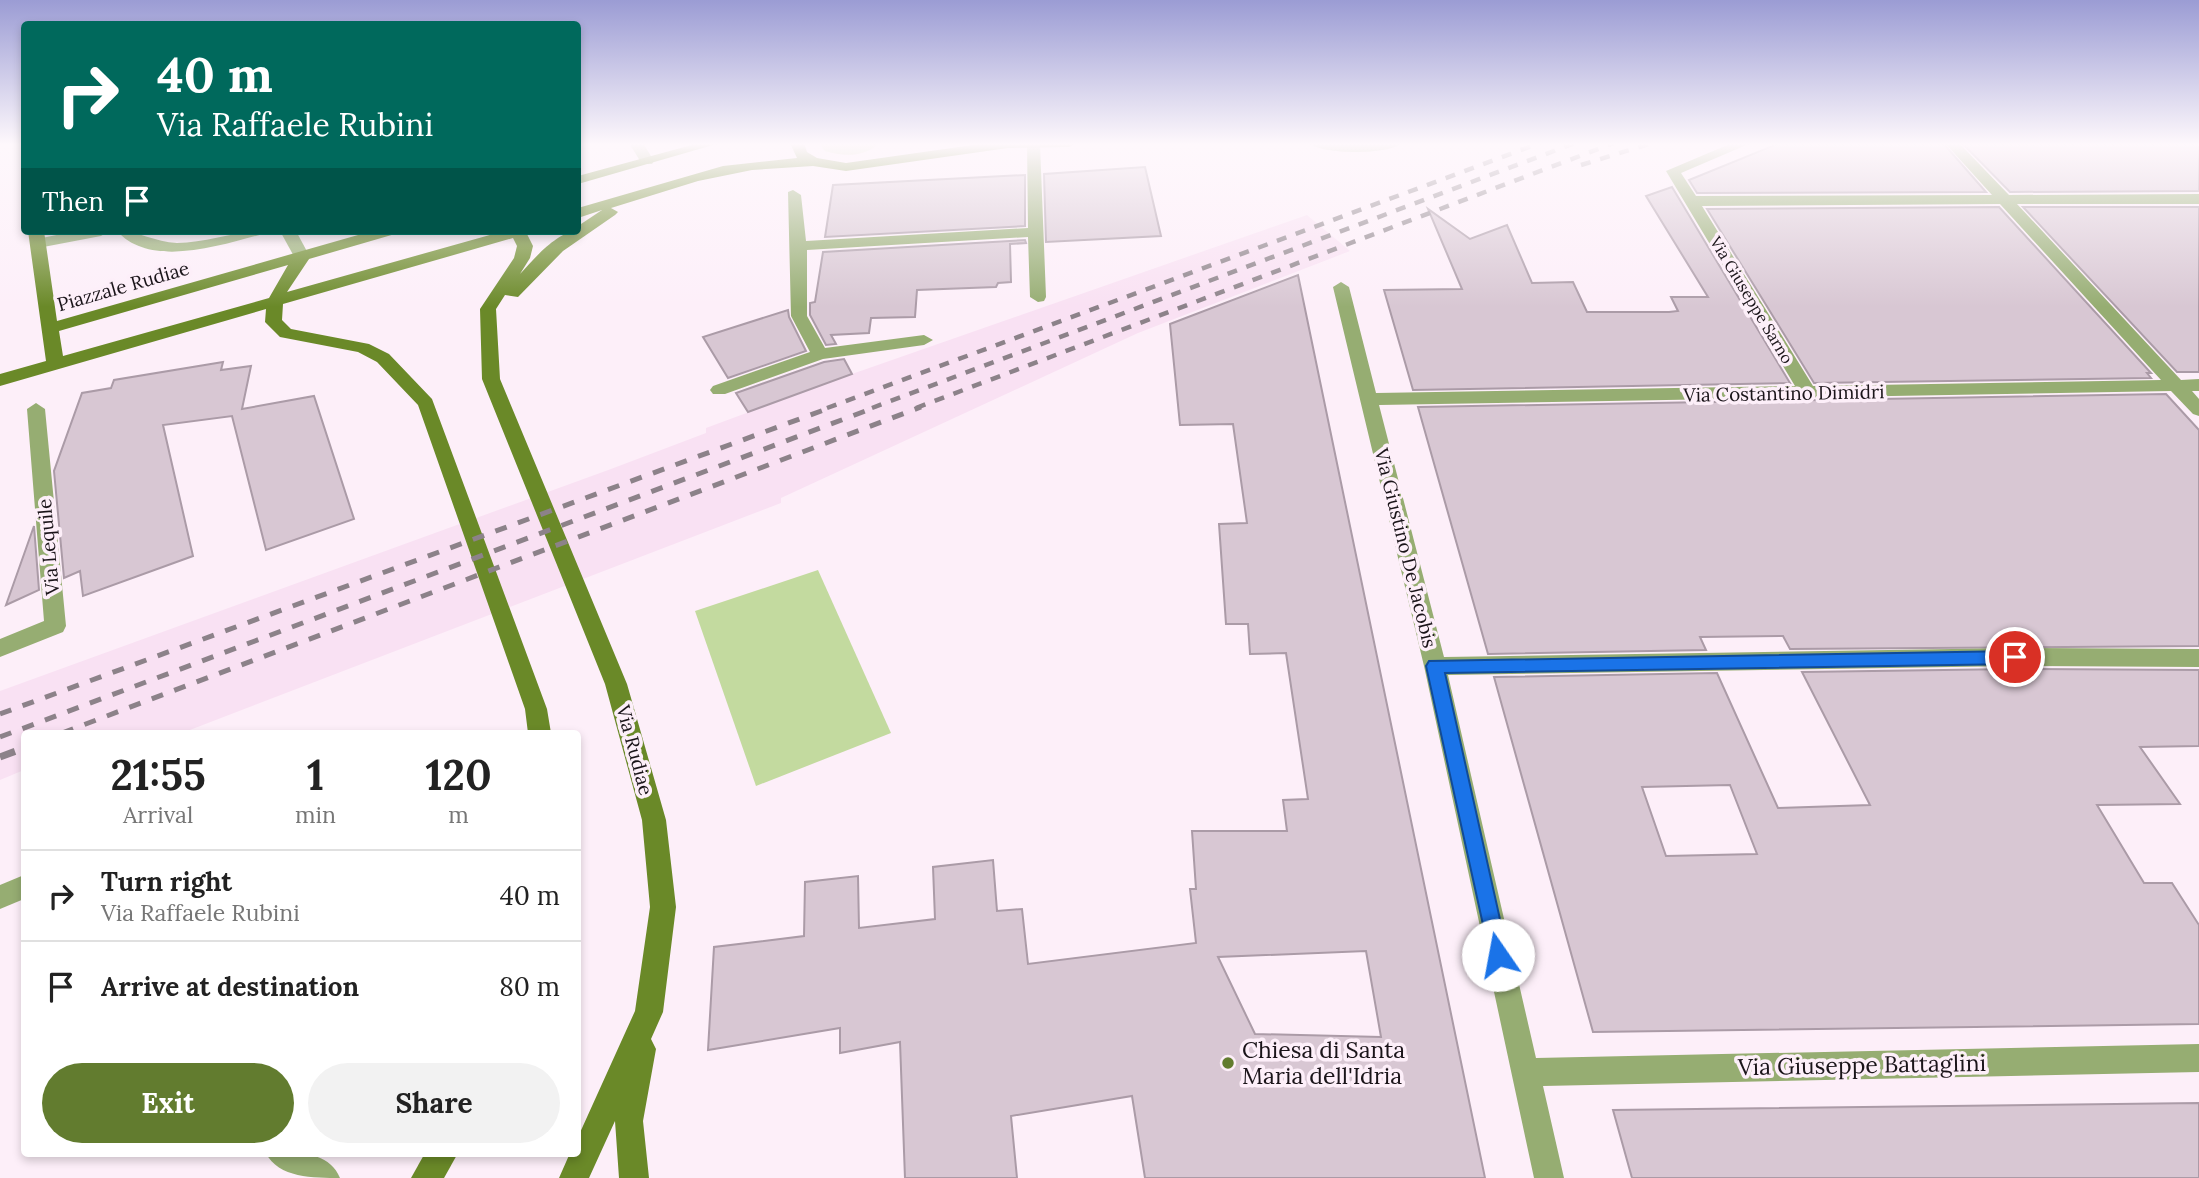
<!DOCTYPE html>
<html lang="en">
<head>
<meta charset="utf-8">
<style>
	:root { --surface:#fff; --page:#f2f2f2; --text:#222; --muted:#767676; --line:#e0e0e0; --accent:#627c2f }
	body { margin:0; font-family:Lora,serif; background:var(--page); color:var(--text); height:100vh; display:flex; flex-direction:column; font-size:26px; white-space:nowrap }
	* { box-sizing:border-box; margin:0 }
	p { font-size:23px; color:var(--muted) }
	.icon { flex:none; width:38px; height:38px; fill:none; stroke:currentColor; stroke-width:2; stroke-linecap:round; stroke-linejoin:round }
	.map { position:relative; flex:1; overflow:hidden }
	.side { position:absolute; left:21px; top:730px; width:560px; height:427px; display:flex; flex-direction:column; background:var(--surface); border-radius:7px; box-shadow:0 4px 10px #0003 }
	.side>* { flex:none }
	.hud { position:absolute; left:21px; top:21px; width:560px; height:214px; border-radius:7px; box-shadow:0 4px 10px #0003; background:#00695c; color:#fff; overflow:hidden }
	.pin { position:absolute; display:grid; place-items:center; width:60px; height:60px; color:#fff; margin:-30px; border:4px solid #fff; border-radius:50%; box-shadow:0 2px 7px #0007 }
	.me { position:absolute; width:77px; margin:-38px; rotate:348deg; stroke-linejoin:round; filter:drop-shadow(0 0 5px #0008) }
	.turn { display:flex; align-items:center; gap:24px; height:147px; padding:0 21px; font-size:32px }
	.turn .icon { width:91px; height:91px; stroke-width:2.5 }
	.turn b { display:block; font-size:49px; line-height:60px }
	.then { display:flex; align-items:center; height:66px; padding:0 21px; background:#0003; gap:14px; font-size:26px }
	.eta { display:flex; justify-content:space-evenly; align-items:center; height:119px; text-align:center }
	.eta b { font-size:42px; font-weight:700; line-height:49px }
	.action { display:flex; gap:14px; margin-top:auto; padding:14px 21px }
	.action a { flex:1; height:80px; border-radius:42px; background:var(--accent); color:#fff; font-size:28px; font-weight:700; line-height:80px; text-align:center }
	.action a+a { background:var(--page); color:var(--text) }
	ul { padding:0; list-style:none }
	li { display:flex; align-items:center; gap:21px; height:91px; padding:0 21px; border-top:2px solid var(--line) }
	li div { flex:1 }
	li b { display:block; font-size:26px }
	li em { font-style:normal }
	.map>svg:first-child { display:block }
	.built { fill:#f9e1f3 }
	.green { fill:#c3da9f }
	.building { fill:#d8c7d3; stroke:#ab9ba7; stroke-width:2; fill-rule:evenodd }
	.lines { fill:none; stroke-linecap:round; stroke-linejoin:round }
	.service { fill:#96ad72; fill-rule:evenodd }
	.minor { fill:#96ad72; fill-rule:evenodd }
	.secondary { fill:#6a8928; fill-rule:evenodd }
	.rail-far2 { stroke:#8c8289; stroke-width:4.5; stroke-dasharray:10 10; stroke-linecap:butt }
	.rail-far1 { stroke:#8c8289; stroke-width:5; stroke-dasharray:12 12; stroke-linecap:butt }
	.rail { stroke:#8c8289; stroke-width:7; stroke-dasharray:16 16; stroke-linecap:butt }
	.route { fill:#1a73e8; stroke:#114b97; stroke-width:2 }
	.poi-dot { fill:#627c2f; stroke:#fdeff9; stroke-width:2.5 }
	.labels { text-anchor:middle; stroke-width:7; stroke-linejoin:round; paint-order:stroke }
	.far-street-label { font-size:16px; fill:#1a1419; stroke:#fdeff9 }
	.street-label { font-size:19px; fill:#1a1419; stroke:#fdeff9 }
	.near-poi-label { font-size:23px; fill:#1a1419; stroke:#fdeff9; text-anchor:start }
	.near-street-label { font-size:23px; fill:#1a1419; stroke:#fdeff9 }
</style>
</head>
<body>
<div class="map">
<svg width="2199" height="1178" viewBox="0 0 2199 1178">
	<rect width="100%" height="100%" fill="#fdeff9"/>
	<path class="built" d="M1307,215L1350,251L1138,333L781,498V503L182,733H123L121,730L113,733H24V770L0,780V691L611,469L706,433V428L852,374Z"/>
	<g class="green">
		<path d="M819,143H879C865,157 844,157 825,151Z"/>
		<path d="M818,570L891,733L756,786L695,611Z"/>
	</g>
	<g class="building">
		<path d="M1780,143H1943L1986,192L1697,193L1689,180Z"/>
		<path d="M1962,143H2199V191L2010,192Z"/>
		<path d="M1145,167L1161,236L1046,242L1044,174Z"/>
		<path d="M1025,175V226L825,237L833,185Z"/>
		<path d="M1672,187L1790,383L1413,390L1384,290L1462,289L1428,209L1470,239L1507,225L1532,283L1573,282L1587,312H1669L1678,311L1671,297H1708L1646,196Z"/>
		<path d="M1999,207L2151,373H2147L2151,378L1814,383L1707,209Z"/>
		<path d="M2023,207H2199V372H2177Z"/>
		<path d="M1025,240L1026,243L1010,244L1011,282L998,283L996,287L917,290L915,317L871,318L869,333L831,335L836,344L826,345L810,315V303L815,302L823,252Z"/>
		<path d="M1298,275L1485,1178H1145L1132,1096L1011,1116L1017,1178H905L900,1042L840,1053V1028L708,1050L714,947L804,936L805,882L858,876L859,928L935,919L933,867L993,860L997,911L1022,909L1028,964L1196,943L1190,889H1196L1192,831H1287L1283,800L1308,799L1286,653L1250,654L1248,624H1226L1219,524L1247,523L1233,424L1180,425L1170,324ZM1366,951L1381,1037L1255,1034L1218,957Z"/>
		<path d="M788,310L789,317L806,351L728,378L703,337Z"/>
		<path d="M844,359L852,374L748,412L736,393L824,362Z"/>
		<path d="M223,362L221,370L251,366L242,409L314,396L354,519L266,550L232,416L163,425L193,556L83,596L80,571L64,578L54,471L82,393L111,388L114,380Z"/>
		<path d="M2166,394L2199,430V646L1790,649L1783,636L1700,637L1706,650L1488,654L1418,407Z"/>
		<path d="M34,526L39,590L6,605Z"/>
		<path d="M2015,669L2199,670V746L2140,747L2180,804L2097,805L2144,883H2172L2199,925V1024L1593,1032L1494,677L1717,673L1778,808L1870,805L1802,672ZM1730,785L1757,854L1666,856L1642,787Z"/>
		<path d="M2199,1103V1178H1632L1613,1110Z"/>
	</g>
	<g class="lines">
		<g class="service">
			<path d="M629,143H643L654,161L652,164H642Z"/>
			<path d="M1027,143L1040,144L1046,297L1044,301L1038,302L1030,297L1028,237L807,250V316L825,348L924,335L933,340L924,345L823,359L725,394H713L710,390L713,386L810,352L791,316L788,192L793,190L801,195L806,241L1028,228Z"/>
			<path d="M76,231H109L101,236L38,248L30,243L32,240Z"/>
			<path d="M117,231C139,231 155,242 177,243C207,243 235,231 265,231L263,234C221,245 151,269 117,231Z"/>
			<path d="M280,231H296L310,257L308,260H296Z"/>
		</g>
		<g class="minor">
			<path d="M1309,143H1402C1389,155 1322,155 1309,143Z"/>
			<path d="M1732,143H1751L1681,173L1696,196L1992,195L1945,143H1959L2009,195L2199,194V204H2017L2181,380L2199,379V391H2192L2199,399V416L2193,414L2171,391L1379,405L1444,657L2015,648L2199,649V667L2015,666L1448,675L1536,1058L2199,1044V1072L1543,1086L1564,1178H1534L1424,666L1333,287L1341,282L1349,287L1376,393L1795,386L1666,171ZM2000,204L2161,380L1813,386L1702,206Z"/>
			<path d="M36,403L45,409L66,626L63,632L0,657V639L44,621L27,409Z"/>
			<path d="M24,875V899L0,909V885Z"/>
			<path d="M266,1153C293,1153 328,1149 340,1178C314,1178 278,1178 266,1153Z"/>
		</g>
		<g class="secondary">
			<path d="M699,143H720L578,184V176Z"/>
			<path d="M790,143H804L807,152L817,158L846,163L987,143H1076L1069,147L1008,148L846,171L813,166L752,170L698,181L611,208L618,212L615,215L563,251L518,297L505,295L496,309L500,379L627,684L666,820L676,907L663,1012L651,1039L656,1049L643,1121L649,1178H619L615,1121L589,1178H559L570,1153H578V1137L635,1011L650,907L642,820L605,684L482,379L480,309L514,258L517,246L513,238L283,304L282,320L291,329L369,344L389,354L432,399L547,709L551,733H528L525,709L418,405L377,362L358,352L280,337L265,322L266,309L0,386V374L46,361L28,231H44L57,321L372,231H397L395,234L309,259L287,292L504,231H529L527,234L533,246L530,258L520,274C533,260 557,231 578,231V226L602,210L578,218V208L723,166L797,158ZM288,265L269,298L63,356L59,331Z"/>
			<path d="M425,1153H458L444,1178H411Z"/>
		</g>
		<g class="rail-far2">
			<path d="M1581,165L1652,143"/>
			<path d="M827,408L1540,143"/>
			<path d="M872,408L1575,143"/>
			<path d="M916,408L1614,143"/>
		</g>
		<g class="rail-far1">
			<path d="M0,714L832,407"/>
			<path d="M62,733L921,407"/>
			<path d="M0,737L876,407"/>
		</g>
		<path class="rail" d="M0,757L24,748"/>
	</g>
	<linearGradient id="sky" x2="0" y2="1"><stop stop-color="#9b9cd4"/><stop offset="0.47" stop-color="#fef8fc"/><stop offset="1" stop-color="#fef8fc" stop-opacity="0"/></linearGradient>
	<rect width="2199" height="307" fill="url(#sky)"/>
	<path class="route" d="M2015,651L2023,657L2015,664L1445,673L1508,955L1505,961L1498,964L1491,961L1426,666L1429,661Z"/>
	<circle class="poi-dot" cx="1228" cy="1063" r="7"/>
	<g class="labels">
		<g class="far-street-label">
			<text transform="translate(1752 300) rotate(59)" y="6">Via Giuseppe Sarno</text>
		</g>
		<g class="street-label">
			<text transform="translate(123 286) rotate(-16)" y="7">Piazzale Rudiae</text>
			<text transform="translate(1784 393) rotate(-1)" y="7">Via Costantino Dimidri</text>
			<text transform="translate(48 547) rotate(-95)" y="7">Via Lequile</text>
			<text transform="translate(1406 548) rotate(76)" y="7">Via Giustino De Jacobis</text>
			<text transform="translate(635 750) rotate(75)" y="7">Via Rudiae</text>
		</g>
		<g class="near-poi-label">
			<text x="1242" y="1058">Chiesa di Santa<tspan x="1242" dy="26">Maria dell'Idria</tspan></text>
		</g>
		<g class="near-street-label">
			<text transform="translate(1862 1065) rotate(-1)" y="8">Via Giuseppe Battaglini</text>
		</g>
	</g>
</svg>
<div class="pin" style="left:2015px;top:657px;background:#d93025"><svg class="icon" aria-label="arrive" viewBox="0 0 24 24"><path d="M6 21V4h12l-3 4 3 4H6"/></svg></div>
<svg class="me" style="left:1498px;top:955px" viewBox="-20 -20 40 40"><circle r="19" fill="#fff"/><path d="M0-13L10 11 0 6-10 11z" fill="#1a73e8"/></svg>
<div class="hud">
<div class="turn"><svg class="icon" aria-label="right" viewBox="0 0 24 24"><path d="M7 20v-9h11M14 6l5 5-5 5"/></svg><div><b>40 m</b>Via Raffaele Rubini</div></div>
<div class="then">Then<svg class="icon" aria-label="arrive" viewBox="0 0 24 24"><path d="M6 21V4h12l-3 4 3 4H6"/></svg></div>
</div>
<section class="side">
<div class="eta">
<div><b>21:55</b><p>Arrival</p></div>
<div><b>1</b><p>min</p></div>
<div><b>120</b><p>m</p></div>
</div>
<ul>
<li><svg class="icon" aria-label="right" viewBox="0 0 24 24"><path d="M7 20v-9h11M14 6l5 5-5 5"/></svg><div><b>Turn right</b><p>Via Raffaele Rubini</p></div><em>40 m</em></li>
<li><svg class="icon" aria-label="arrive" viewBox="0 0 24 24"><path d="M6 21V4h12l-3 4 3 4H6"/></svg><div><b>Arrive at destination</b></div><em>80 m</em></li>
</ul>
<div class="action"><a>Exit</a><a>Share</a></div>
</section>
</div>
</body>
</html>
